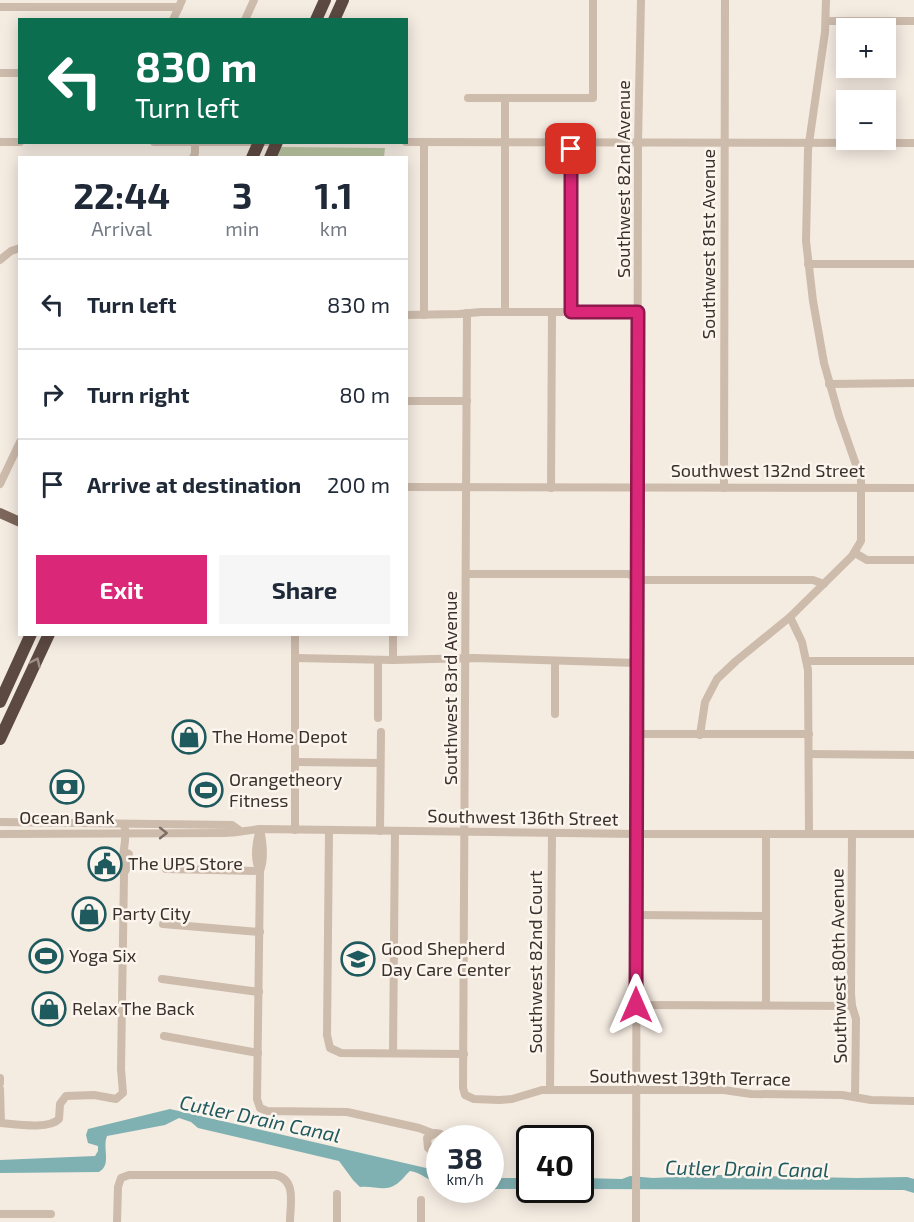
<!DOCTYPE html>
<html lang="en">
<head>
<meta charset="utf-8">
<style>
	:root { --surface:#fff; --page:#f6f6f7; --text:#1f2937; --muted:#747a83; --line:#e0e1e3; --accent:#db2777 }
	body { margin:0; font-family:"Exo 2",sans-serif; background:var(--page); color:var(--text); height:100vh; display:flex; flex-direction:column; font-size:22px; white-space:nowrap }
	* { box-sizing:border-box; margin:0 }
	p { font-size:20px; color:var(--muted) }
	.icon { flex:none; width:33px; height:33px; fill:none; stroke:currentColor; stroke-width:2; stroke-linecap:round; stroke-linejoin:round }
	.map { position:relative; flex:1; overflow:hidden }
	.side { position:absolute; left:18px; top:156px; width:390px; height:480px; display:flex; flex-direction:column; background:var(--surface); border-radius:0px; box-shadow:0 3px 15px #0003 }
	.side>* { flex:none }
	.top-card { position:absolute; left:18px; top:18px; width:390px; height:126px; border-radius:0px; box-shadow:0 3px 15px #0003; background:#0b6e4f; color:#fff; overflow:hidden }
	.fabs { position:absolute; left:836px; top:18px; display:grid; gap:12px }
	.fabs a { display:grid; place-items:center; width:60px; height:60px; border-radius:0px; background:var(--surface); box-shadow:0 3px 15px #0003; font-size:30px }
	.speed { position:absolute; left:426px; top:1125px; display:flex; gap:12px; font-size:30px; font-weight:700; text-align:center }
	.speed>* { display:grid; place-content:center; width:78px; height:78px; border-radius:50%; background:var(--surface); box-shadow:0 3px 15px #0003; line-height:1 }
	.speed small { font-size:15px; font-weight:400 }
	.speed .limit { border:3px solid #111; border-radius:9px; background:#fff; color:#111 }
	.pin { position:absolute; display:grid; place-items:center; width:51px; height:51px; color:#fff; margin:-26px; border-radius:12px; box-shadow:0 3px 9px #0006 }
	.me { position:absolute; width:66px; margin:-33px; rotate:0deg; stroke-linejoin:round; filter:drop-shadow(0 0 4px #0008) }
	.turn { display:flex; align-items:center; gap:21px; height:126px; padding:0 18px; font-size:27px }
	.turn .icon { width:78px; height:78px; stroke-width:2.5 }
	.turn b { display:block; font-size:42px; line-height:51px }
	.eta { display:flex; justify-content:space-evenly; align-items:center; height:102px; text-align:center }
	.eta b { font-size:36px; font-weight:700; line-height:42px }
	.button { display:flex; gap:12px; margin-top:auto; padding:12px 18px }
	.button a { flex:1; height:69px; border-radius:0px; background:var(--accent); color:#fff; font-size:24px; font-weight:700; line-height:69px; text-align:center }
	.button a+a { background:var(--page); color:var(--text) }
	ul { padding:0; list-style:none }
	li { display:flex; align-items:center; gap:18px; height:90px; padding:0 18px; border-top:2px solid var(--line) }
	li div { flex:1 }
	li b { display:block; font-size:22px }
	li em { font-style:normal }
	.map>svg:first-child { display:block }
	.green { fill:#b8c4a0 }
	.water { fill:#7fb0b2 }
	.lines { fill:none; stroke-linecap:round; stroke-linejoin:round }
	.minor { stroke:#cdbbac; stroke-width:8 }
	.major { stroke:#7d675c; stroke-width:10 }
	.highway { stroke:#5c4a42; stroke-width:12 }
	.oneway { stroke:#9c8e87 }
	.oneway2 { stroke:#7d6f65 }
	.route-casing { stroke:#8e194d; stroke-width:15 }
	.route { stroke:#db2777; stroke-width:10 }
	.labels { text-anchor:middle; stroke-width:5; stroke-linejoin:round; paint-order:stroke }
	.street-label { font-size:18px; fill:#3b302b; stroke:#fbf5ee }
	.poi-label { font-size:18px; fill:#3b302b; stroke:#fbf5ee; text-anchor:start }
	.water-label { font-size:20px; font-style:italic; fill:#1f5a5e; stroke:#fbf5ee }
</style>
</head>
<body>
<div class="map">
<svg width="914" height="1222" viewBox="0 0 914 1222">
	<rect width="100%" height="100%" fill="#f4ebe1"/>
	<path class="green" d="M280,147L385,148L384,157L275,158Z"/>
	<g class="water">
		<path d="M170,1109L439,1171V1184C428,1181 423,1173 410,1171C405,1175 401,1182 395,1185C385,1192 372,1185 360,1187L353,1180L339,1161L198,1128L191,1122L179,1118L165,1125L107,1136C102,1148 112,1165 99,1172L0,1173V1160L95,1156L98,1151V1146L88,1143L86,1135L88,1129Z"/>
		<path d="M719,1175L857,1178L907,1177L914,1179V1193L904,1190L581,1189V1178L622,1179L630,1176L653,1178Z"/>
		<rect x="491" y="1178" width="38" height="11"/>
	</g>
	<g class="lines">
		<g class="minor">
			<path d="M0,7H179"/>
			<path d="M173,20L182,0"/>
			<path d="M245,20L254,0"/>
			<path d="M826,21H914"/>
			<path d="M0,73H20"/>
			<path d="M468,98H593V0"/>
			<path d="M505,99V312"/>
			<path d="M0,142H20"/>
			<path d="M154,142H275"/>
			<path d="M406,142L914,143"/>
			<path d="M193,158L195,153V142"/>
			<path d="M0,260L11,251L20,248"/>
			<path d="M808,264H914"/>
			<path d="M571,312V143"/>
			<path d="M467,313L463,1088L465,1095L474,1099L499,1100L512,1099L542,1090H724L751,1094L842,1095L871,1100L914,1101"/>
			<path d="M406,315L459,314L481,312H638"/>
			<path d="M424,315V142"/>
			<path d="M829,384L914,383"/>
			<path d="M406,401H467"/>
			<path d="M0,484L20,442"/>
			<path d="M406,487L914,488"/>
			<path d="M551,488L552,312"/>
			<path d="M724,488L725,0"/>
			<path d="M855,553L867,560H914"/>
			<path d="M466,574H628L645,580H813L824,584"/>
			<path d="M790,617L802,642L808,670L809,834"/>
			<path d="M295,658L393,660L474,658L637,663"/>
			<path d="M393,660V634"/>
			<path d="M555,661V714"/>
			<path d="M807,661H914"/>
			<path d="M378,718V660"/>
			<path d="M638,734H809"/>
			<path d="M700,735L705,702L717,679L736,661L790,617L852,556L861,541V479L839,416L824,363L813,301L806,241L808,150L825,32L826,0"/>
			<path d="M809,754L914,755"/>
			<path d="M295,762L380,763"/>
			<path d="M0,822L232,825L239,830"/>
			<path d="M260,829C263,843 265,858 260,871C253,859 256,843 260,829Z"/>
			<path d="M295,830V634"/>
			<path d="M329,831L327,1035L330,1048L341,1053L464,1054"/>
			<path d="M380,831L381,732"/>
			<path d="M0,834C75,834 150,834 224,833C236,833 248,830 260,829L637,834H914"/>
			<path d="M852,834L851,993L852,1006L856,1019L855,1097"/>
			<path d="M166,869L260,871L257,1099L260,1108L267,1111L347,1112L419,1128L432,1133"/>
			<path d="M124,873L128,866L129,854L125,852"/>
			<path d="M637,915L766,916"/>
			<path d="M163,924L260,932"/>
			<path d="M162,979L259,992"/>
			<path d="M636,1005L852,1006"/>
			<path d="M766,1005V834"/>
			<path d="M164,1036L258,1053"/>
			<path d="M393,1053L395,831"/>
			<path d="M0,1078V1083"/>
			<path d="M0,1089L1,1123"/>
			<path d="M550,1090L552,833"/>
			<path d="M0,1123C14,1124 49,1130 59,1119L60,1104L66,1096L94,1095L116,1099L123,1093L121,1069L124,873C119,855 129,843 124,824"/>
			<path d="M440,1152H433L428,1148L427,1138L435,1133L441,1134L445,1138"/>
			<path d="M0,1214H51"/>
			<path d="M117,1222L118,1187L121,1178L129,1175H275C297,1179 290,1204 290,1222"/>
			<path d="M337,1222V1194"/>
			<path d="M421,1222V1200"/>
			<path d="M636,1222L638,143L641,0"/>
		</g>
		<path class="major" d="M0,513L20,522"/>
		<g class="highway">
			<path d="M316,20L325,0"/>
			<path d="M334,20L343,0"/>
			<path d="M252,158L259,142"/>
			<path d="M270,158L277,142"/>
			<path d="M0,702L31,634"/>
			<path d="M0,739L49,634"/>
		</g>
	</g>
	<defs><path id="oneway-chevron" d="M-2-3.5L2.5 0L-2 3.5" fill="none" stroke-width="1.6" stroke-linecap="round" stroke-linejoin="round" transform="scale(1.5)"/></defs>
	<use class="oneway" href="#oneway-chevron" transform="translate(36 662) rotate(-65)"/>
	<use class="oneway2" href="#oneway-chevron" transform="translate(163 833)"/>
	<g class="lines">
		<g class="route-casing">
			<path id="route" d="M571,149V312H638L636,1005"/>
		</g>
		<use href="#route" class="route"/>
	</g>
	<defs>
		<g id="shop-ring" transform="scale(1.725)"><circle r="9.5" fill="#fbf5ee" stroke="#1f5a5e" stroke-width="1.5"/><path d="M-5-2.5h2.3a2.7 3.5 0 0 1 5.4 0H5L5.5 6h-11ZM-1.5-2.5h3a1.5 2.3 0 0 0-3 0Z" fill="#1f5a5e"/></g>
		<g id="bank-ring" transform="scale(1.725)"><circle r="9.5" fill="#fbf5ee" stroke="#1f5a5e" stroke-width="1.5"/><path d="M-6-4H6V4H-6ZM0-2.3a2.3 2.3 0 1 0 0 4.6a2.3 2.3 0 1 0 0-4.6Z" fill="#1f5a5e"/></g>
		<g id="stadium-ring" transform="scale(1.725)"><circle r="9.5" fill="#fbf5ee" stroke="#1f5a5e" stroke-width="1.5"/><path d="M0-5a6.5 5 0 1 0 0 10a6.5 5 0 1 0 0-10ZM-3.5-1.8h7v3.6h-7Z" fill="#1f5a5e"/></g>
		<g id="civic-ring" transform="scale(1.725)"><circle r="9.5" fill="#fbf5ee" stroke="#1f5a5e" stroke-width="1.5"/><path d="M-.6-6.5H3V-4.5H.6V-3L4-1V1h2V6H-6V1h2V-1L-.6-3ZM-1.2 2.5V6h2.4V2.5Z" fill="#1f5a5e"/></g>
		<g id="school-ring" transform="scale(1.725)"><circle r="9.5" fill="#fbf5ee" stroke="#1f5a5e" stroke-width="1.5"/><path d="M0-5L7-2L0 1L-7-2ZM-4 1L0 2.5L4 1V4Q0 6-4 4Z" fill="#1f5a5e"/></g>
	</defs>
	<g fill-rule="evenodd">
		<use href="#shop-ring" x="189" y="737"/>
		<use href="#bank-ring" x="67" y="787"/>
		<use href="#stadium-ring" x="206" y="790"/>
		<use href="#civic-ring" x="105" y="864"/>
		<use href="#shop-ring" x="89" y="914"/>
		<use href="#stadium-ring" x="46" y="956"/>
		<use href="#school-ring" x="358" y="959"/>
		<use href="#shop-ring" x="49" y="1009"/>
	</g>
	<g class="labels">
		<g class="street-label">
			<text transform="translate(624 179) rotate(-90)" y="6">Southwest 82nd Avenue</text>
			<text transform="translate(709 244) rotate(-90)" y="6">Southwest 81st Avenue</text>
			<text x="768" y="477">Southwest 132nd Street</text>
			<text transform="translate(451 688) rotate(-90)" y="6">Southwest 83rd Avenue</text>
			<text transform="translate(523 818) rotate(1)" y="6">Southwest 136th Street</text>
			<text transform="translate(536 962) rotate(-90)" y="6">Southwest 82nd Court</text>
			<text transform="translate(839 966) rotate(-91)" y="6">Southwest 80th Avenue</text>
			<text transform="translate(690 1078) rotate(1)" y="6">Southwest 139th Terrace</text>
		</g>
		<g class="poi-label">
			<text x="212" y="743">The Home Depot</text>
			<text x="229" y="786">Orangetheory<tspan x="229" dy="21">Fitness</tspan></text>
			<text x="67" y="824" text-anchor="middle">Ocean Bank</text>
			<text x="128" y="870">The UPS Store</text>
			<text x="112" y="920">Party City</text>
			<text x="381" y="955">Good Shepherd<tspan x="381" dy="21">Day Care Center</tspan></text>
			<text x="69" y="962">Yoga Six</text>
			<text x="72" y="1015">Relax The Back</text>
		</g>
		<g class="water-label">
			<text transform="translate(260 1119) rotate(12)" y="7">Cutler Drain Canal</text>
			<text transform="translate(747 1169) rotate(1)" y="7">Cutler Drain Canal</text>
		</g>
	</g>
</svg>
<div class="fabs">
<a>+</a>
<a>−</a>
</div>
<div class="speed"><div>38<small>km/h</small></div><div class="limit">40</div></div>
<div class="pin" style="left:571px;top:149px;background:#d93025"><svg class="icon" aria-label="arrive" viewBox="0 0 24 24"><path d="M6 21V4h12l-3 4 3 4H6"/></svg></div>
<svg class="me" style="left:636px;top:1005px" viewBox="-20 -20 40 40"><path d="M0-17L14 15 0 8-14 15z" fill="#db2777" stroke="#fff" stroke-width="4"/></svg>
<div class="top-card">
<div class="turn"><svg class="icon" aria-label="left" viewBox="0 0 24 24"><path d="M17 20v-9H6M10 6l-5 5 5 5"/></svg><div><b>830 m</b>Turn left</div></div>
</div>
<section class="side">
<div class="eta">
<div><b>22:44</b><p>Arrival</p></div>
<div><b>3</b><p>min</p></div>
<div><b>1.1</b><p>km</p></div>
</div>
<ul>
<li><svg class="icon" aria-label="left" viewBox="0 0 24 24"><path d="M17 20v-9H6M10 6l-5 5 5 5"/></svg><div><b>Turn left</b></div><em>830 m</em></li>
<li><svg class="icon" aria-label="right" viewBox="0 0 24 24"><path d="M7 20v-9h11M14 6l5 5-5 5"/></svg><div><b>Turn right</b></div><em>80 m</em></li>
<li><svg class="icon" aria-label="arrive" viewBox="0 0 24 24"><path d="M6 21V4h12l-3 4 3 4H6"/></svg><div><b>Arrive at destination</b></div><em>200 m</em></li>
</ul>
<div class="button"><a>Exit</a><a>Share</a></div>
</section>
</div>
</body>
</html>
